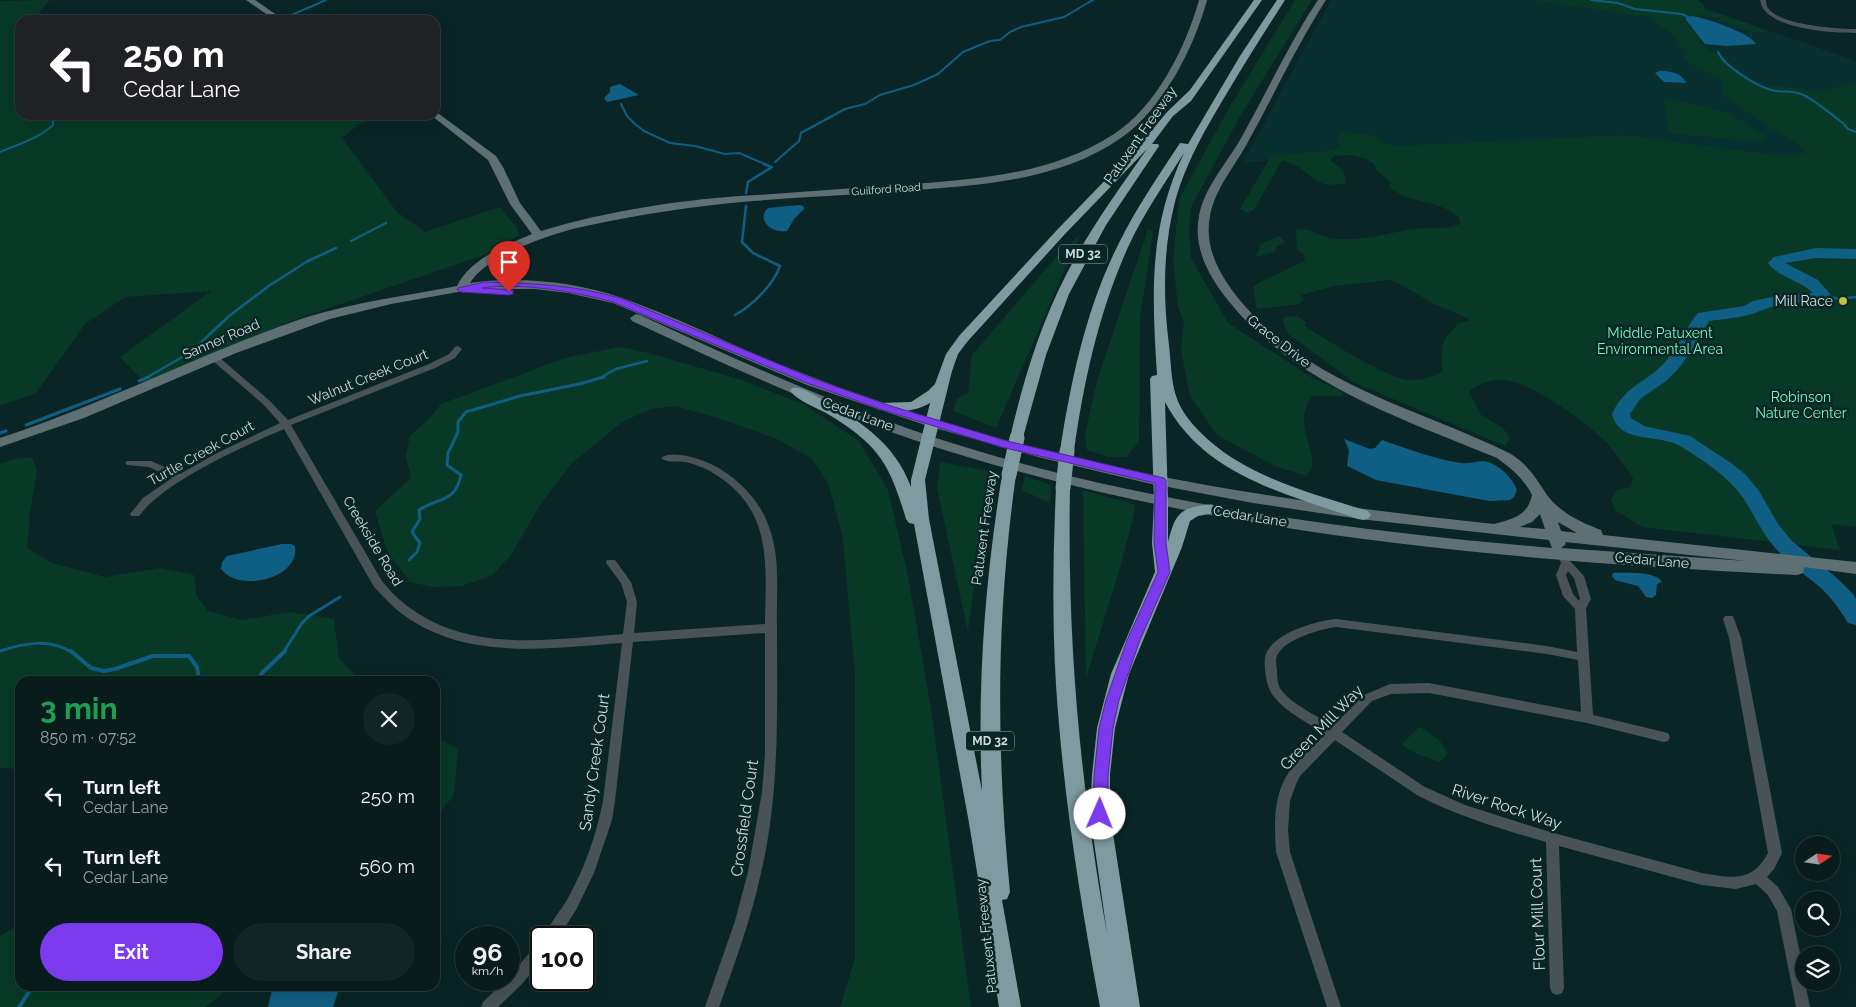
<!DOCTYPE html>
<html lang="en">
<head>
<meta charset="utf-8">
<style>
	:root { --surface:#081c1c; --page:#112525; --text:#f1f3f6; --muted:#98a1a3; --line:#293a3b; --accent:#7c3aed }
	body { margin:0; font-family:Raleway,sans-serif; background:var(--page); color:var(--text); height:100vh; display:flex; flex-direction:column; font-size:19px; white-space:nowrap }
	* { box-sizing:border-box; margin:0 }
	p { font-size:16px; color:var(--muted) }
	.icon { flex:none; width:28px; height:28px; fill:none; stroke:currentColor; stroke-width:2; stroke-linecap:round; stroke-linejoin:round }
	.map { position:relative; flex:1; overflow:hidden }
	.sheet { position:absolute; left:15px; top:676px; width:425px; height:315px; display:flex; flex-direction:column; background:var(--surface); border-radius:15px; box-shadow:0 5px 20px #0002,0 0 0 1px var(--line) }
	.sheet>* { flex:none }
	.top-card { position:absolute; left:15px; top:15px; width:425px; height:105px; border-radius:15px; box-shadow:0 5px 20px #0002,0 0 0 1px var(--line); background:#202124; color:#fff; overflow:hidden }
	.needle { width:32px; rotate:77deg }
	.controls { position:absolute; left:1795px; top:836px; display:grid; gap:10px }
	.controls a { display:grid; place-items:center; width:45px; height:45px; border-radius:50%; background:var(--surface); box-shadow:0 5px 20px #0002,0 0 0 1px var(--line); font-size:25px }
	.speed { position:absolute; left:455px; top:926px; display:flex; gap:10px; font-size:25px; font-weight:700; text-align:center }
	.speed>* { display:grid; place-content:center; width:65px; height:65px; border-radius:50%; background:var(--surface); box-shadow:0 5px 20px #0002,0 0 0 1px var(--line); line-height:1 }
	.speed small { font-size:12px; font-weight:400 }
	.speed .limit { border:2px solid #111; border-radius:8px; background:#fff; color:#111 }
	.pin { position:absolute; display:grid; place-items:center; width:42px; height:42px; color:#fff; margin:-51px -21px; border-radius:50% 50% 50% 0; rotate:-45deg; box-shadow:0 0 5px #0007 }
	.pin .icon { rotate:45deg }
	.me { position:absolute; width:55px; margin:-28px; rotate:1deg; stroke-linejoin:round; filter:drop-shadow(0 0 4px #0008) }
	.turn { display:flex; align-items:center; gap:18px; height:105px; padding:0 25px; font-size:22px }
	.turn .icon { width:65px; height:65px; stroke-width:2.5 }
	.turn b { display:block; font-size:35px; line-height:42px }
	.round { display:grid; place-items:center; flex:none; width:52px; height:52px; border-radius:26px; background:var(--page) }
	.summary { display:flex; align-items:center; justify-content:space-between; height:85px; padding:0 25px }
	h1 { font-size:30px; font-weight:700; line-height:38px; color:#1e9e55 }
	.action { display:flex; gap:10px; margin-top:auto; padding:10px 25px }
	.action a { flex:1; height:58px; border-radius:30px; background:var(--accent); color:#fff; font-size:20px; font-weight:700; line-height:58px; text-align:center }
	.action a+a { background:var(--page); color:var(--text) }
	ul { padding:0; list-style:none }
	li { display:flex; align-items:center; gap:15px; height:70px; padding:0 25px }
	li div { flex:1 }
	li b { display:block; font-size:19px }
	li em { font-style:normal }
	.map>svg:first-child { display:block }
	.built { fill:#083031 }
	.green { fill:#083926 }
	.water { fill:#0f5f84 }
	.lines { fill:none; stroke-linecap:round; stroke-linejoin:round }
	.stream-far3 { stroke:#0f5f84; stroke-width:2 }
	.stream-far2 { stroke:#0f5f84; stroke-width:2.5 }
	.stream-far1 { stroke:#0f5f84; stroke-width:3 }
	.stream { stroke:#0f5f84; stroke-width:4 }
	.river { fill:#0f5f84; fill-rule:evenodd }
	.street { fill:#485356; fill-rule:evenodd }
	.secondary { fill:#5f7075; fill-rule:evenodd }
	.highway { fill:#7f9aa1; fill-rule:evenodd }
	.highway-bridge { stroke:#7f9aa1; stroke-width:15 }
	.route { fill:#7c3aed; stroke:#51269a }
	.poi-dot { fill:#c1be40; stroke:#0a2526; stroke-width:2 }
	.labels { text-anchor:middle; stroke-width:5; stroke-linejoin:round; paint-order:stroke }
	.far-street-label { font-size:11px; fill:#cedddd; stroke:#0a2526 }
	.shield { fill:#0a2526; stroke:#93a6a6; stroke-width:1 }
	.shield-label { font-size:12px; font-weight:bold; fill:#cedddd }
	.street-label { font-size:14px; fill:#cedddd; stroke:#0a2526 }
	.poi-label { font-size:14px; fill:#cedddd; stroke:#0a2526; text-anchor:end }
	.park-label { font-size:14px; fill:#72fabf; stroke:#0a2526 }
	.near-street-label { font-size:16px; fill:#cedddd; stroke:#0a2526 }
</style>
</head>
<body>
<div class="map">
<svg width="1856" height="1007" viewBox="0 0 1856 1007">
	<rect width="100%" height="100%" fill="#0a2526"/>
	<path class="built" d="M1331,0H1676L1687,2L1856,61V238L1384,148L1243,163Z"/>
	<g class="green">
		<path d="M50,0L39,12L43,20H20V115H394L361,123L342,138L397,212L425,232L500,207L517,228L519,235L487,254L291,321L146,384L120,357L211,291L125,297L85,324L36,393L0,406V1Z"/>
		<path d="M1295,0H1312L1242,113L1192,205L1189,225L1191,258L1228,323L1311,377L1341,391L1343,396H1312C1294,422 1311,437 1313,466L1306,476L1275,466L1217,435L1190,396L1181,350L1184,323L1178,307L1173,260L1179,199L1229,108Z"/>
		<path d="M1532,0H1698L1705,5L1704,9L1761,28L1764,31L1762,33C1735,31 1706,6 1682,18L1706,48L1726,60L1752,83L1762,87L1781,86L1817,92L1856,82V527L1831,524L1840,550L1642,527L1615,510L1611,499L1617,490L1631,487L1633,478C1624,466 1616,452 1605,441C1586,422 1531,382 1504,380C1493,379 1477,384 1469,392L1481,415L1503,428L1510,438L1505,446L1355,383L1288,334L1284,325L1283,317L1297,316L1306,322L1305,326C1325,339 1389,380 1410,380C1421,380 1434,377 1443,371C1441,360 1440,346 1447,336C1451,331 1455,329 1457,323L1469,321L1467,318L1436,305L1396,282L1389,280L1334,286L1301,295L1304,300L1299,304L1257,309L1253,287L1260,282L1305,261L1304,255L1297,249L1296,230C1312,227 1315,235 1329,238C1357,243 1386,233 1414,229C1429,227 1445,230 1460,224V219C1440,198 1410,205 1389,187L1391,182L1376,170L1375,165C1364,155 1350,154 1334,156L1330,160L1343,170L1346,183C1320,188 1320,182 1301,169C1296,165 1288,162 1282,160L1254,210L1247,213L1240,209L1271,156L1336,150L1340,146L1338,136L1343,132L1371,135L1386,144L1399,146L1624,135L1774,155H1800L1805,152L1796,142L1770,128L1724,96L1721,91L1724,80L1697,68L1684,59L1686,53L1672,34L1648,17Z"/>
		<path d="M1664,99L1694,104L1728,113L1764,135L1766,140L1762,142L1675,134L1669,131Z"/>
		<path d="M1148,229L1153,232L1140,318L1139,442L1126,457H1109L1087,450L1085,434L1097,381Z"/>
		<path d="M1080,235L996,428L953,411L957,399L968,393L972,355L1057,256Z"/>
		<path d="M1279,236L1285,242L1277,246L1275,252L1255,257L1261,244Z"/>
		<path d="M619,347L645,352L742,380L805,405L859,441L888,490L908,576L931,708L971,1007H840L855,958V675L843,539L829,485L812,459L775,438L715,417L675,406L651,409L622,422L570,465L540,505L511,555L493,575L462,586L432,587L410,582L387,551L375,511L411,478L406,456L410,436L430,418L441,404L565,358Z"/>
		<path d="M32,457L37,471L30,512L27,548L52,563L105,577L160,568L194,575L196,595L208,611L242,620L289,612L334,619L339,659L362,681H20V769L0,768V464L10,460Z"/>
		<path d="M940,462L989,471L968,632L937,488Z"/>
		<path d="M1025,476L1051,485L1050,503L1022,490Z"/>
		<path d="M1083,490L1136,505L1120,568L1086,678Z"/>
		<path d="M1421,727L1440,741L1448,754L1440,762L1417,754L1403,746L1402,744L1418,728Z"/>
		<path d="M435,737L458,749L454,795L435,819Z"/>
		<path d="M20,924V986H229L221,995L205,1007H0V936Z"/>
	</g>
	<g class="water">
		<path d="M1692,16C1706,18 1750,33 1756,44L1727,46L1705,44L1686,20L1685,18Z"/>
		<path d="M1659,71C1670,71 1681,72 1686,83L1664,82L1655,73Z"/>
		<path d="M620,84L639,95L607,102L604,98L610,92V87Z"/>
		<path d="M800,205L803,206L804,209L794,219L787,231C774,234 755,221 768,208Z"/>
		<path d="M1344,439L1370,449L1375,448L1382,440C1408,449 1434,459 1461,463C1471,465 1481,458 1491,463C1502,468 1513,479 1517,490L1514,497L1510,500L1489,501L1376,480L1347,466L1349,450Z"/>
		<path d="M282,544H291L295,546C299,575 255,587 233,578C228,576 224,572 221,569L222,562L227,556Z"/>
		<path d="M1613,573C1625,573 1656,571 1662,582L1657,584L1656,595L1652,598L1646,597L1638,586L1615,580L1612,576Z"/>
		<path d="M273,986H340L333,1007H268Z"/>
	</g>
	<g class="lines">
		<g class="stream-far3">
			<path d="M1591,0L1618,3L1635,9L1682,14L1692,19"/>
			<path d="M287,17L326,0"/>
			<path d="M1718,52C1724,66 1755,85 1771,90C1781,93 1791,90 1801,94C1816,100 1830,114 1843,123L1848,129L1856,132"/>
			<path d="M621,104L627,116L635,124L644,131L670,143L695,146L725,154L739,153L767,165"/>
			<path d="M0,152C19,144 38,139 53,125V121L43,117L45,115"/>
			<path d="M775,162L799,141L801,133L845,109L865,104L880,95L914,85L938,74L963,52L990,41L1000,40L1010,32L1021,27L1064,17L1093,0"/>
		</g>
		<g class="stream-far2">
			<path d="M764,164L771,167"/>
			<path d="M746,193L748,182L772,167"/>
			<path d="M351,241L386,223"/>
			<path d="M1823,295L1838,299L1856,297"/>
			<path d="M735,315C752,306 774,284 780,266L753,253L742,242L746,206"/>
			<path d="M146,378L191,352L229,316L270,285L308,261L336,248"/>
			<path d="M600,378L616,369L647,361"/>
		</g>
		<g class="stream-far1">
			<path d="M139,381L149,377"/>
			<path d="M26,425L120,389"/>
			<path d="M0,433L6,431"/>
			<path d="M409,560L417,552L420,543L412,532L420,519L419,510C439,497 455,503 461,475L447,465L448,453L458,432V422L466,412L520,396L579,384L604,377"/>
			<path d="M0,651C25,643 50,638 73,653"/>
			<path d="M283,653L302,623L309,616L340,597"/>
		</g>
		<g class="stream">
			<path d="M71,651L91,668L104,671L115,669L153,656H189L197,667L199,681"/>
			<path d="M257,681L262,673L285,651"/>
			<path d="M19,1007L33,986"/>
		</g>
		<path class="river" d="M1816,248L1856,249V259L1816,258L1785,263L1818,280L1831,295C1822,308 1796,304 1782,305C1771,306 1763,310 1752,314C1739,318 1723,319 1709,321L1691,352L1678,369L1666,381L1640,399L1630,414L1631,418L1644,426L1690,436L1731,463L1746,475L1759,491L1778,524L1792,541L1838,579L1853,594L1856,599V625L1848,623C1841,611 1833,600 1823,590C1808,576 1790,565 1777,550C1763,535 1755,516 1744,499C1728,476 1703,460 1680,446C1658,433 1620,445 1612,414C1627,383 1646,384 1666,361C1679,347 1685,328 1698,313L1744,306L1753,301L1781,295L1813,293C1800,280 1779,278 1768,263L1774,257Z"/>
		<g class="street">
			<path d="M1760,0H1766C1766,3 1766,5 1768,8C1779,25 1837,29 1856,29V33C1831,33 1783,30 1765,11C1762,8 1761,4 1760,0Z"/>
			<path d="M458,346L462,349L455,358L435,368L291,425L382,581C391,592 401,602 413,610C474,653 553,639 623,634L627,602L621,583L606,563L607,560H615L631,582L637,602L634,633L765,624C766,560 773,506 708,470C702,467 696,465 690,463C682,460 668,464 661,458C671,449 701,459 711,464C737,477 760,500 769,527C781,558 776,595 777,628C777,710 780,793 761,873C751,919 735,963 719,1007H705L735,921L748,872L762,792L765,754V633L633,642L615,801L612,820L594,873L576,910L558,938H543C549,924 560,912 568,898C585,867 596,836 603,801L622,643C550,648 468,661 405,616C393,608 384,597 374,587L284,429C242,447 165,481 139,516H131L130,514L143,498L172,478L149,467L127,465L125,463L127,461H151L180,474L217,453L280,423L264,405L213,361L212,359L213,357H219L270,401L288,420L429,364L449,354L455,347Z"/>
			<path d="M1562,550L1566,551L1570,561L1584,576L1591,599L1586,608L1593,715L1668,733L1670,737L1668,741L1664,742L1587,723L1429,693L1391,694L1372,701L1342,732L1425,787L1465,805L1550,832L1702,873C1731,878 1752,883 1768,853L1729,638L1723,619L1725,616H1733L1741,638L1782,853L1774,869L1767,877L1778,887L1791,909L1804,974V982H1805L1810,1007H1796L1777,911L1768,895L1756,884L1736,889L1702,885L1559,846L1564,988L1562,993L1557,995L1552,993L1550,988L1546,842C1501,829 1457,816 1417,795L1335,740L1300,776L1296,784L1290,801L1288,830L1290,852L1341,1007H1327L1276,852C1274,823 1273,790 1293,767C1303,755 1315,745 1325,734C1310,724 1286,712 1275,698C1268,690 1266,680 1265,669C1265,665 1264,659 1266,654C1274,633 1315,621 1336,619L1547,646L1577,652L1575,609L1563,596L1556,575L1561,563L1557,554ZM1568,571L1574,578L1580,599L1579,601L1573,594L1566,575ZM1336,627L1547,654L1578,660L1581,712L1429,683L1390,684L1364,695L1333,726C1318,716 1293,705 1282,691C1277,685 1277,677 1277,669C1276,664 1275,658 1278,654C1286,639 1320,629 1336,627Z"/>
			<path d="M541,943V961L521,985L498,1007H481L483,1002L506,980H509V977L536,945Z"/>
		</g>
		<g class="secondary">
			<path d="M246,0H255L284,20H275Z"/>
			<path d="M1199,0H1207C1194,48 1163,109 1121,138C1058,182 975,186 901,191C852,195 802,197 753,201C694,206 635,215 577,228C548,235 486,256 470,283C518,276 576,282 622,298C679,318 733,346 789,368C853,394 920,415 986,435C1152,482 1323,506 1494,524C1512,519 1528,516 1532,495C1524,479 1512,469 1497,458C1400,418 1294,384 1227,299C1208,275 1193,247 1199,216C1204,188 1226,164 1240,140C1263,99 1283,57 1307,17L1318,0H1326C1297,45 1275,93 1249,140C1236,165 1215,188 1210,216C1204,247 1219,274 1238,298C1309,385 1409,405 1505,451C1525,460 1536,478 1547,495C1559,512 1582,523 1601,530L1603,535L1856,562V574L1804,567L1803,573L1797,575C1517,561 1231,537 961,455C848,421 739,371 632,321L630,318L636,314L640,315C735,359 831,403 930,436C1129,502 1345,530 1552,548L1549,540L1360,519L1253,503L1147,483L1042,458L928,426L807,385L613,303L568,293L535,289H475L391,304L330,319L236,353L84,418L0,447V438C104,404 201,353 304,318C354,302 406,296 457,286C470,259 506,245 532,234L510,204L488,160L432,116L435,115V111L496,156L503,167L520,203L541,231C610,210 685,199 757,195C804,192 852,188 900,185C973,179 1050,176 1114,134C1156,107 1186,47 1199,0ZM1540,514L1545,529L1520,527L1532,522ZM1558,522L1577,533L1561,531ZM1565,542L1747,561L1561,548L1566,544Z"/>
		</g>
		<g class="highway">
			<path d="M1254,0H1262L1191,101L1173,116L1152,144H1158L1159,146L1106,225L1069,294L1046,355L1022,441H1012L1010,438C1023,381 1040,325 1067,273C1090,229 1119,189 1147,149L1065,234L967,342L958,354L952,371L925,480L929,519L982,791C977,685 985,580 1002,475L1004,472H1014L1016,475C996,617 996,749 1010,892L1007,899L1002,900L1021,1007H999L969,823L914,524L909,523L906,519C889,462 878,444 826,413C815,407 798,401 790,391L792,388C802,386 812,394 821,399C859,420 895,443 911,487V480L930,403C915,412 895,413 878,409L876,406L878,403L911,402L928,391L935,384L946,354L959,336L1057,230L1143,141L1167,112L1190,90Z"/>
			<path d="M1277,0H1285C1265,31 1246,61 1227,93C1206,128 1184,165 1174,206C1163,251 1163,298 1169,345C1173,383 1170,401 1199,431C1244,477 1309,492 1368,511L1371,515L1368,519L1363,520L1358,519C1286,494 1203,475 1165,402L1168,501V542C1174,522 1175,510 1199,506C1204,505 1209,504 1214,505L1217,509L1214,513L1198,516L1190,521L1182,547L1129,674L1115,728L1110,775V814L1140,1007H1100C1080,900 1063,793 1056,685C1052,619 1053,554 1056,488L1058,485H1068L1070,488C1067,641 1080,782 1107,933L1090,814L1092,775L1097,728L1111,674L1155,572L1152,543L1154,501L1150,379L1152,376L1157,375C1152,294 1148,229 1184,153C1165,183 1144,213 1129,245C1099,311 1084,380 1074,451L1072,454H1062L1060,451C1071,380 1086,308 1119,243C1136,208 1159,175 1180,143L1188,144L1240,56Z"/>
		</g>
		<g class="highway-bridge">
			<path d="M1009,475L1017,438"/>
			<path d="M1063,488L1067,451"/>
		</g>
	</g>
	<path class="route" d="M484,282C532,283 574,285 620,298L814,379L891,406L1007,441L1164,478L1166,480V543L1170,572L1140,640L1119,700L1113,728L1108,776V814L1106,819L1100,820L1095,819L1093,814L1094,776L1099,728L1106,700L1127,640L1158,572L1154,543L1155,483L1001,447L883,410L807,383L613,302C576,292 520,282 482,288L513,290V294L509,295L461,292L457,290L458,288Z"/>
	<circle class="poi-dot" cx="1843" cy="301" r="5"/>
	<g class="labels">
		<g class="far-street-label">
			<text transform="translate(886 189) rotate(-4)" y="4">Guilford Road</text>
		</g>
		<g class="shield">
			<rect x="1059" y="244.5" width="48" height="19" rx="4"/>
			<rect x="966" y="731.5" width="48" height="19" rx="4"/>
		</g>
		<g class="shield-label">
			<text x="1083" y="258">MD 32</text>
			<text x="990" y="745">MD 32</text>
		</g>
		<g class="street-label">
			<text transform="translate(1140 135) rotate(-55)" y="5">Patuxent Freeway</text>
			<text transform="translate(221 339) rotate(-23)" y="5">Sanner Road</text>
			<text transform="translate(1279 341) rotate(38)" y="5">Grace Drive</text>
			<text transform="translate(368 377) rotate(-22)" y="5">Walnut Creek Court</text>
			<text transform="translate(858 414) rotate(20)" y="5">Cedar Lane</text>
			<text transform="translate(201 453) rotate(-29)" y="5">Turtle Creek Court</text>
			<text transform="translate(1250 516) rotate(9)" y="5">Cedar Lane</text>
			<text transform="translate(984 528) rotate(-82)" y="5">Patuxent Freeway</text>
			<text transform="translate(373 541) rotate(59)" y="5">Creekside Road</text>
			<text transform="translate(1652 560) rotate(5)" y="5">Cedar Lane</text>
			<text transform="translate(986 936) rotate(-96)" y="5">Patuxent Freeway</text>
		</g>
		<g class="poi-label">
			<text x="1833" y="306">Mill Race</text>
		</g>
		<g class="park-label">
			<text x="1660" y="338">Middle Patuxent<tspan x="1660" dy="16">Environmental Area</tspan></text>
			<text x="1801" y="402">Robinson<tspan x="1801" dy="16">Nature Center</tspan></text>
		</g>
		<g class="near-street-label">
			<text transform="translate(1321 727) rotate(-46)" y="6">Green Mill Way</text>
			<text transform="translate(594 762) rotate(-82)" y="6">Sandy Creek Court</text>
			<text transform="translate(1507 806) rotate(18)" y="6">River Rock Way</text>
			<text transform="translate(744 818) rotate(-82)" y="6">Crossfield Court</text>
			<text transform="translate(1537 914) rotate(-92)" y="6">Flour Mill Court</text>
		</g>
	</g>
</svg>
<div class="controls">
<a><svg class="needle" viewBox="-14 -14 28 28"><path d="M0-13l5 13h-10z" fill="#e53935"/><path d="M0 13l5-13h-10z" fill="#98a1a3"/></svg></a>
<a><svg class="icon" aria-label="search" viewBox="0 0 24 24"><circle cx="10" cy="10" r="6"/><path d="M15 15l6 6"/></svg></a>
<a><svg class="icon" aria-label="layers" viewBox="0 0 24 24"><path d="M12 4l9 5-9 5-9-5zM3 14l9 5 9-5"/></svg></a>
</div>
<div class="speed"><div>96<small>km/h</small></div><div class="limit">100</div></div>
<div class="pin" style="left:509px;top:292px;background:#d93025"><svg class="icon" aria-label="arrive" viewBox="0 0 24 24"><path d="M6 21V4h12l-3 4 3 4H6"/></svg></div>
<svg class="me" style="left:1100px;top:814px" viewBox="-20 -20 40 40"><circle r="19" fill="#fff"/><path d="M0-13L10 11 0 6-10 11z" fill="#7c3aed"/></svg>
<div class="top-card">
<div class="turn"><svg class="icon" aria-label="left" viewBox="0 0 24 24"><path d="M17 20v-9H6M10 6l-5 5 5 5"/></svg><div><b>250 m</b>Cedar Lane</div></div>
</div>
<section class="sheet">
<div class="summary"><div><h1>3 min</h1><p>850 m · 07:52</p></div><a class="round"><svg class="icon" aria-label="close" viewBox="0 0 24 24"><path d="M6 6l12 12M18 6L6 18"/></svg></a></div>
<ul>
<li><svg class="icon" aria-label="left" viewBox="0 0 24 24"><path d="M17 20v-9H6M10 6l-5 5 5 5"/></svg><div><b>Turn left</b><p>Cedar Lane</p></div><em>250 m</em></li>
<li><svg class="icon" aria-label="left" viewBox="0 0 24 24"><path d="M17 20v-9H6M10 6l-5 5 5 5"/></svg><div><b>Turn left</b><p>Cedar Lane</p></div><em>560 m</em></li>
</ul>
<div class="action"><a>Exit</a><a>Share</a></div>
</section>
</div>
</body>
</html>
